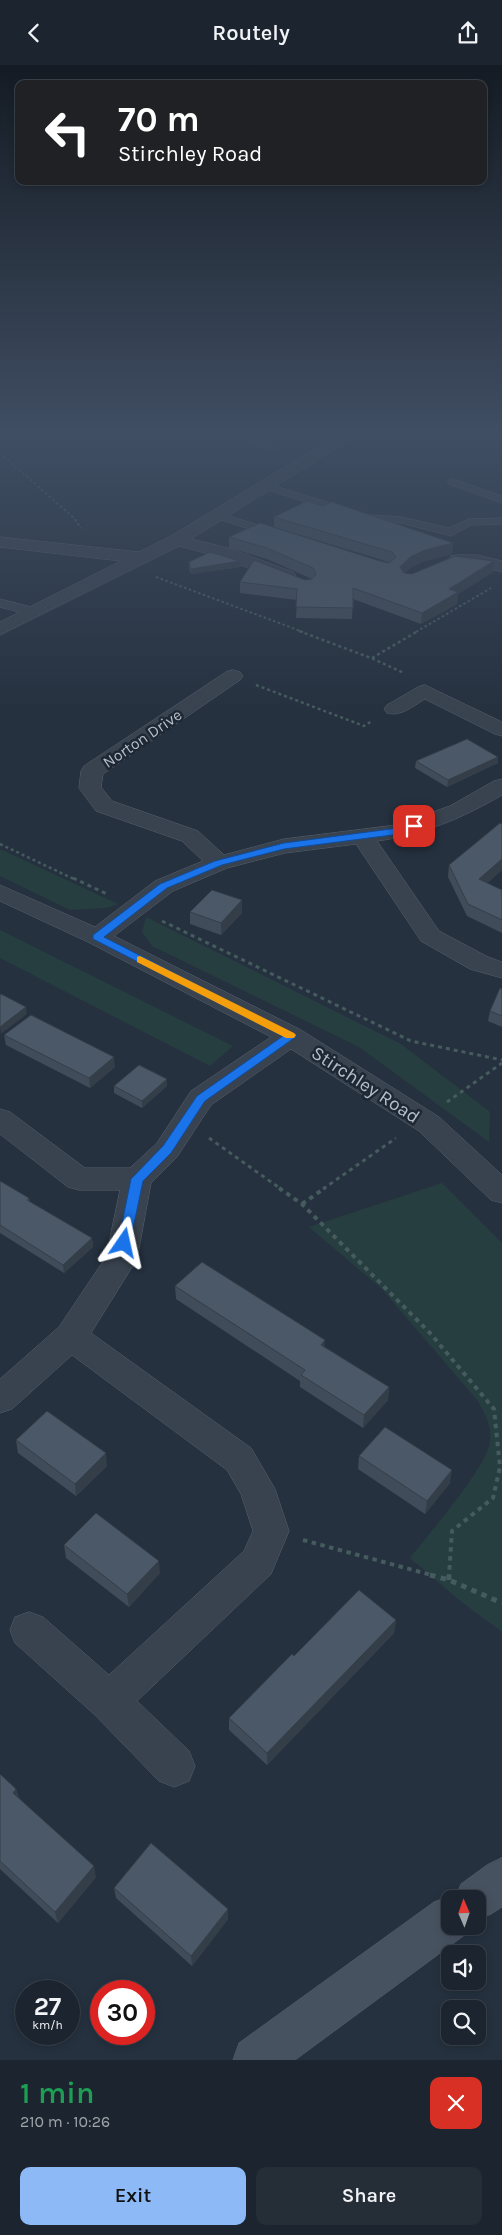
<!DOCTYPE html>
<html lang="en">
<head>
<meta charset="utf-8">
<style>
	:root { --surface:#1c252f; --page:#252d37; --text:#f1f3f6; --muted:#a0a5aa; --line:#3a424b; --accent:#8dbaf6 }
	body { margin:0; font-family:Karla,sans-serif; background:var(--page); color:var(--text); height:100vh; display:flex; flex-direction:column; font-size:19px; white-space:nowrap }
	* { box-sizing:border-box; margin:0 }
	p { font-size:16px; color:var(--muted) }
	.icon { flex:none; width:28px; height:28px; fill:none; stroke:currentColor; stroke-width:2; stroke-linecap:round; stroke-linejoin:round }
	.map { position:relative; height:1995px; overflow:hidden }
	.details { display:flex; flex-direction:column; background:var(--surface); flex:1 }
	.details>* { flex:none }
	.banner { position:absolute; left:15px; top:15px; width:472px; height:105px; border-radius:10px; box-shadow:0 2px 8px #0003,0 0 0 1px var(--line); background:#202124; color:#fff; overflow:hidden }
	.needle { width:32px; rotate:358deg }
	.controls { position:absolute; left:441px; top:1825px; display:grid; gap:10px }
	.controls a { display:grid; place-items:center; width:45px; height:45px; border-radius:10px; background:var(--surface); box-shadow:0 2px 8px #0003,0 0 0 1px var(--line); font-size:25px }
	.speed { position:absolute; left:15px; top:1915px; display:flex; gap:10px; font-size:25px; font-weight:700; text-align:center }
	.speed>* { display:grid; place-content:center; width:65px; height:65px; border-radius:50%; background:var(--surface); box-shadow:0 2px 8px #0003,0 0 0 1px var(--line); line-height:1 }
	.speed small { font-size:12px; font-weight:400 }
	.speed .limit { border:8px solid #d22; background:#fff; color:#111 }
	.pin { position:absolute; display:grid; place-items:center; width:42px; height:42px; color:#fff; margin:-21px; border-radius:10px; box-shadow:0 2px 8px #0006 }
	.me { position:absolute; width:55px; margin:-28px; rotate:11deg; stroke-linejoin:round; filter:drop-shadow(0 0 4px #0008) }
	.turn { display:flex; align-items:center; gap:18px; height:105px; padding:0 20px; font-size:22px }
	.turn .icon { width:65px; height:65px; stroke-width:2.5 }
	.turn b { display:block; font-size:35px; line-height:42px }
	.round { display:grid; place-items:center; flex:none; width:52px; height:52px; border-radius:10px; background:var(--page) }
	.head { display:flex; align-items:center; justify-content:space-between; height:85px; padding:0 20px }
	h1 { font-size:30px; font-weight:600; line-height:38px; color:#1e9e55 }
	.primary-button { display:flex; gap:10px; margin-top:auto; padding:10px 20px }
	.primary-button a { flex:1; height:58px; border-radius:10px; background:var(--accent); color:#111; font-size:20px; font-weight:600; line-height:58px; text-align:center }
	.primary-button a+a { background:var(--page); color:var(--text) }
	header { display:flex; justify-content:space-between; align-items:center; height:65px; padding:0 20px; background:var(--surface); font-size:22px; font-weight:600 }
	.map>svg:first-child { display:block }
	.green { fill:#273e40 }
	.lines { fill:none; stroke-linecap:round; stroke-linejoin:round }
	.lane-casing { stroke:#57616c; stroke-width:1 }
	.street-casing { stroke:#57616c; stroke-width:1 }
	.secondary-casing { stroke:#57616c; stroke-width:1 }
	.path-far4 { stroke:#455b5d; stroke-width:2; stroke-dasharray:2.5 2.5; stroke-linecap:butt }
	.path-far3 { stroke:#455b5d; stroke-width:2.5; stroke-dasharray:3 3; stroke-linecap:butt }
	.path-far2 { stroke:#455b5d; stroke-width:3; stroke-dasharray:4 4; stroke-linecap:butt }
	.path-far1 { stroke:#455b5d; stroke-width:4; stroke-dasharray:4.5 4.5; stroke-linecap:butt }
	.path { stroke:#455b5d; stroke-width:5; stroke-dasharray:5.5 5.5; stroke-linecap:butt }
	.lane { fill:#39434f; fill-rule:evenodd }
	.street { fill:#39434f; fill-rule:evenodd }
	.secondary { fill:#475261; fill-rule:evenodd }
	.wall { fill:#404c59 }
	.shaded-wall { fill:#343e48 }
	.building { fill:#4b5867; stroke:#343e48 }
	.route { fill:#1a73e8; stroke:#114b97 }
	.slow { fill:#f59e0b }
	.labels { text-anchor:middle; stroke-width:5; stroke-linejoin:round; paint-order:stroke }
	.far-street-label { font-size:16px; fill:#b5bec9; stroke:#1e2834 }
	.street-label { font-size:19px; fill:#b5bec9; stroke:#1e2834 }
</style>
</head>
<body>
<header><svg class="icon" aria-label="back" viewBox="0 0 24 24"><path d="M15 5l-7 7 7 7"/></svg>Routely<svg class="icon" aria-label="share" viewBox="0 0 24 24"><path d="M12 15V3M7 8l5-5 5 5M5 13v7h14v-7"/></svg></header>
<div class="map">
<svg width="502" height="1995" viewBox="0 0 502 1995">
	<rect width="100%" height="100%" fill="#25313f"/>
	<g class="green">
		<path d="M0,784L118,839L106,843L70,845L0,811Z"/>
		<path d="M146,852L401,979L490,1047L489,1077L359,982L152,881L142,867Z"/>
		<path d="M0,865L233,981L210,1001L0,893Z"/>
		<path d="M442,1118L502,1178V1567L459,1535L410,1493C428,1470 488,1401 490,1376C492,1361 485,1349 478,1336L381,1223L309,1162Z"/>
	</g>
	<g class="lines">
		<g class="lane-casing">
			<g id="lane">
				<path d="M453,414L502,431V438L449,419L447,417L449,415Z"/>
				<path d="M265,418L369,450L401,452L449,463L469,454L502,453V459L471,460L451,471L401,458L368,456L261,423L259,421L261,419Z"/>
				<path d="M217,447L280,467L282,469L276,473L213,452L211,450L213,448Z"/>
				<path d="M0,534L39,544L40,547L34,551L0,542Z"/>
			</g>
		</g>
		<g class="street-casing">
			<g id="street">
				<path d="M340,369H359L191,474L228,483L293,507L296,511L293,515L287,516L281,515L216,491L179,481L0,570V557L121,496L0,482V472L139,487L171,471Z"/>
				<path d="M457,490H477L502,496V507L476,500L451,499L448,495L451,491Z"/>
				<path d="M233,605L240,607L243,611L240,615L103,709L101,722L112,736L198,766L224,790L284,774L396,760L450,741L494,716L502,714V730C463,753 422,770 377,776L439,866L488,892L502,897V913L470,904L421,876L356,779L285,788L227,803L173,826L114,871L301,965L439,1052L502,1110V1138L491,1135L419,1066L291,984L211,1040L177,1092L151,1118L137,1194L91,1268L251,1383L275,1424L289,1466L271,1509L137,1636L189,1686L195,1701L189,1716L174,1722L159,1716L95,1650L15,1578L10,1565L15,1552L29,1547L43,1552L109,1610L244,1486L253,1466L241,1429L227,1405L72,1290L12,1344L0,1348V1314L59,1262L106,1192L120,1125H79L68,1122L0,1069V1044L10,1047L85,1103H130L157,1078L191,1026L271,972L88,877L0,836V820L95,862L155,816L203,796L182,776L96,746L79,723L81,706L84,701L226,607Z"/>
				<path d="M425,620L502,657V671L495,669L425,634C413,641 401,652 387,648L384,644L387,640L418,622Z"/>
			</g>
		</g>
		<g class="secondary-casing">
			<path id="secondary" d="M502,1793V1842L491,1849L478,1855V1834H450V1861H469L466,1869L295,1995H233L239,1978L434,1837L450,1831L455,1833L461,1819L487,1800Z"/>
		</g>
		<g class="path-far4">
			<path d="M244,369L251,378L278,385"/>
			<path d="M0,388L74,453L81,463"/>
			<path d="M156,512L303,567"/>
			<path d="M416,567L491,523"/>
		</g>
		<g class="path-far3">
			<path d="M299,566L371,593L404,608"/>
			<path d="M372,593L418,566"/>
			<path d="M256,620L364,661L372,656"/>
			<path d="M0,779L76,815"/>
		</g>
		<g class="path-far2">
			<path d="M73,813L109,830"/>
			<path d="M162,856L411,976L502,995"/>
			<path d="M447,1037L502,998"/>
			<path d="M209,1073L281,1124"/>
			<path d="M323,1124L396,1073"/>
		</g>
		<g class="path-far1">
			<path d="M279,1123L302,1139L430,1268L494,1344L500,1402L493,1433L452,1466L449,1511"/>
			<path d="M302,1139L325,1123"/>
			<path d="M303,1475L435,1511"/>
		</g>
		<g class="path">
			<path d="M430,1510L449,1515L502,1538"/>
			<path d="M449,1515V1510"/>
		</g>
		<use href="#lane" class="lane"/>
		<use href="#street" class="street"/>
		<use href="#secondary" class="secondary"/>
	</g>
	<g class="wall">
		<path d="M323,441L453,478L452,489L425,496L410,503L405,508L412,509L493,507L458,529L457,539L421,559L353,534L352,554L296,553L297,535L240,528V517L305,515L312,514L267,494L229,483V472L389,497L274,462V452Z"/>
		<path d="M240,496V502L191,509L189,503V497Z"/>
		<path d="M498,692V698L447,722L415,703L416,696Z"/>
		<path d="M502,759V805L487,818L502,825V868L467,851L448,812L449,800Z"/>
		<path d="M242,835V848L221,870L190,859V847Z"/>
		<path d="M502,924V962L488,956L490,946Z"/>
		<path d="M4,970L115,1002L90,1023L6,980Z"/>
		<path d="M167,1014V1021L142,1043L114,1028V1021Z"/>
		<path d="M0,1116L29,1133L30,1137L92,1173L93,1182L64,1208L0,1168Z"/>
		<path d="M175,1221L325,1282L389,1322L388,1335L363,1363L300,1322V1316L176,1234Z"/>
		<path d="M16,1375L107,1401L76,1431L18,1388Z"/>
		<path d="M359,1391L450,1418L425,1449L358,1404Z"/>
		<path d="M64,1480L160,1508L129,1542L66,1493Z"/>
		<path d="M396,1555L394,1568L267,1700L229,1665V1653L294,1591Z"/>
		<path d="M0,1709L16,1724L19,1733L96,1812L58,1858L0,1804Z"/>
		<path d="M114,1823L228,1844V1854L192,1901L116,1833Z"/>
	</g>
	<g class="shaded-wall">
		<path d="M453,478L452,489L425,496L410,503L399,513L400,502L410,492L425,485Z"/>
		<path d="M240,496V502L191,509V504Z"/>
		<path d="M494,496L493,507L458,529L457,539L421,559L422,548L449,524Z"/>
		<path d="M498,692V698L447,722L448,715Z"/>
		<path d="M502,794V805L478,827L479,814Z"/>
		<path d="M242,835V848L221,870V858Z"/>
		<path d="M26,942L27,949L1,969L0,962Z"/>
		<path d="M114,992L115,1002L90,1023L89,1013Z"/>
		<path d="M167,1014V1021L142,1043V1036Z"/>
		<path d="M92,1173L93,1182L64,1208L63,1200Z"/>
		<path d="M325,1275L324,1288L321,1280Z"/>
		<path d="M389,1322L388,1335L363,1363L364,1350Z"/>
		<path d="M106,1388L107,1401L76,1431L75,1419Z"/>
		<path d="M452,1405L450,1418L425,1449L427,1436Z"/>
		<path d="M159,1496L160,1508L129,1542L127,1529Z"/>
		<path d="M396,1555L394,1568L267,1700V1688Z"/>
		<path d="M16,1724L19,1735L13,1728Z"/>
		<path d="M94,1801L96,1812L58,1858L55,1847Z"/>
		<path d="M228,1844V1854L192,1901L191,1891Z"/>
	</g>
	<g class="building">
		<path d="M307,436L323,441L332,437L453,478L425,485L410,492L400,502L404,508L412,509L455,491L494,496L449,524L458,527L422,548L353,523V543L296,542L297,524L240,517L254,495L305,515L312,514L316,509L313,503L267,483L229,472L260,458L383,497L389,498L396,492L392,487L274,452Z"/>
		<path d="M210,487L240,496L191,504L189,497Z"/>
		<path d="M467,674L498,692L448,715L416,696Z"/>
		<path d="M500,758L502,759V794L479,814L502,825V855L468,839L449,800Z"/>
		<path d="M212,825L242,835L221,858L190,847Z"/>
		<path d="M500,923L502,924V951L490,946Z"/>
		<path d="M1,929L26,942L0,962V930Z"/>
		<path d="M31,950L114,992L89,1013L4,970Z"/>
		<path d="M139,1000L167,1014L142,1036L114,1021Z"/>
		<path d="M0,1116L29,1133L27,1135L92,1173L63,1200L0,1160Z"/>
		<path d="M202,1197L325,1275L321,1280L389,1322L364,1350L301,1310L305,1305L175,1221Z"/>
		<path d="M47,1346L106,1388L75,1419L16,1375Z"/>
		<path d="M385,1362L452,1405L427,1436L359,1391Z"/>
		<path d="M96,1448L159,1496L127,1529L64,1480Z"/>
		<path d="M359,1525L396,1555L267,1688L229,1653L292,1589L294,1591Z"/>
		<path d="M0,1709L16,1724L13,1728L94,1801L55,1847L0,1796Z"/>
		<path d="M151,1778L228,1844L191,1891L114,1823Z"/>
	</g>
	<linearGradient id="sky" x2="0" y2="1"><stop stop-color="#141b23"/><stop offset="0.57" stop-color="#404e63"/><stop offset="1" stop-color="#404e63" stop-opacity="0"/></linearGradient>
	<rect width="502" height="648" fill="url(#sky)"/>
	<path class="route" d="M414,758L418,759V763L400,769L284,784L222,800L167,823L104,872L297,971L205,1036L171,1088L143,1116L130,1178L129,1182H119L118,1178L131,1114L163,1081L197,1031L283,971L93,874V870L160,819L215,796L284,778L398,763Z"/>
	<path class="slow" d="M140,891L294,968L296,970L294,973H286L137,897V892Z"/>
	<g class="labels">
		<g class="far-street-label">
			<text transform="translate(142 673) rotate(-34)" y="6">Norton Drive</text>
		</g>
		<g class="street-label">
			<text transform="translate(366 1019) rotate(33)" y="7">Stirchley Road</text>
		</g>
	</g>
</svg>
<div class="controls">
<a><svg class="needle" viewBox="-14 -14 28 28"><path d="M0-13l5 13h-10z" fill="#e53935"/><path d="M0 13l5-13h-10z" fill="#a0a5aa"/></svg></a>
<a><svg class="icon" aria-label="sound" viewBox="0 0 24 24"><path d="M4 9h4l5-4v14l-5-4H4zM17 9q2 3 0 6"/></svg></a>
<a><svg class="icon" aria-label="search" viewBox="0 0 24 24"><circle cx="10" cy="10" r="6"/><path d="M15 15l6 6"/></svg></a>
</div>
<div class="speed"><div>27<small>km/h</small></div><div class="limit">30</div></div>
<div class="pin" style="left:414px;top:761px;background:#d93025"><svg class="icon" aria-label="arrive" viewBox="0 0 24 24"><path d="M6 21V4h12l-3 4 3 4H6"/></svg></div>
<svg class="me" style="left:124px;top:1178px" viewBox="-20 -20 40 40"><path d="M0-17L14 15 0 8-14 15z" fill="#1a73e8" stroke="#fff" stroke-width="4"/></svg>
<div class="banner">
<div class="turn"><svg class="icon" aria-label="left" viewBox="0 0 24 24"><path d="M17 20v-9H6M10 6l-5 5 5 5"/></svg><div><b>70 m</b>Stirchley Road</div></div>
</div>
</div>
<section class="details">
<div class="head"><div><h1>1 min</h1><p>210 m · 10:26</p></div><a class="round" style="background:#d93025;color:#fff"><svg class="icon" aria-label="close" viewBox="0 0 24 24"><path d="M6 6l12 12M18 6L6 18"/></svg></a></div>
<div class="primary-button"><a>Exit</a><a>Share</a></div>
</section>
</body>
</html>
